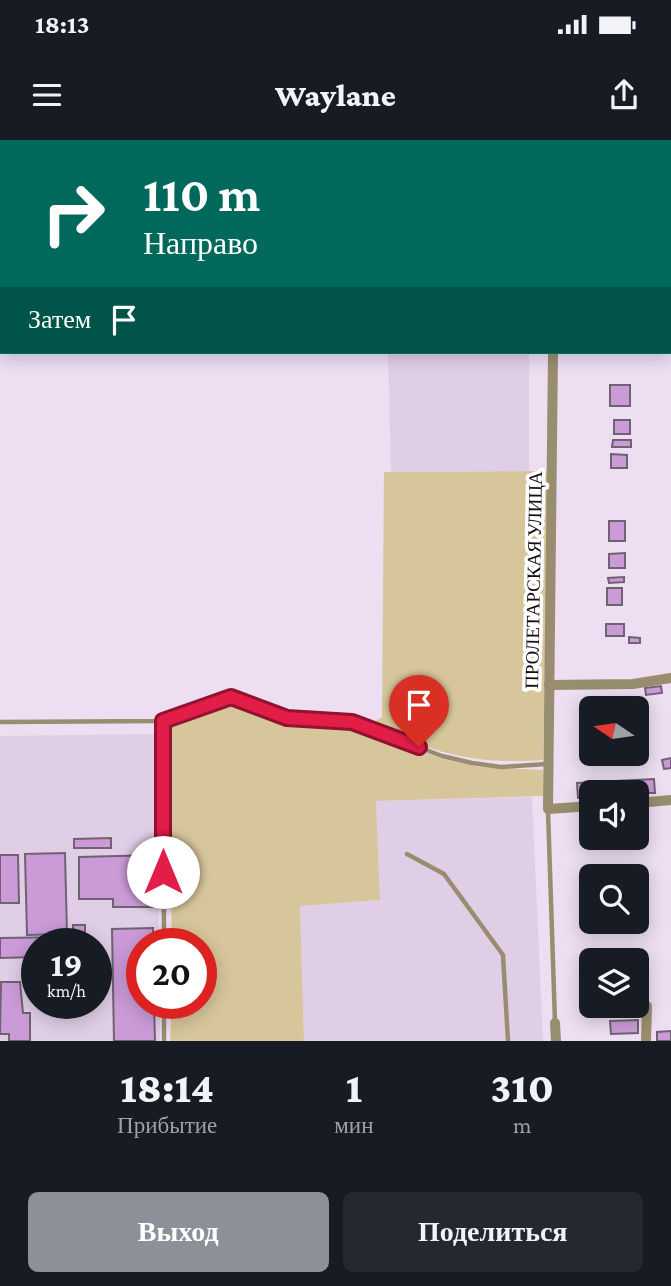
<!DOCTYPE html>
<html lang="ru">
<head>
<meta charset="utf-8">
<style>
	:root { --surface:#171b24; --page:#242831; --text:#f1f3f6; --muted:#9ea1a6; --accent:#8c9099 }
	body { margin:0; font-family:"Crimson Pro",serif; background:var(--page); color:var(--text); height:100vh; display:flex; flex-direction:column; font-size:26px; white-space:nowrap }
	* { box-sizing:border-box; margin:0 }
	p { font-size:23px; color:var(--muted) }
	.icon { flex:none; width:38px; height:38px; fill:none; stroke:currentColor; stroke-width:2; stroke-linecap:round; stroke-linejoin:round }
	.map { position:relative; height:901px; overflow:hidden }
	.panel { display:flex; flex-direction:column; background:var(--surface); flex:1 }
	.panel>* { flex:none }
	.top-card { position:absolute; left:0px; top:0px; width:672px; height:214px; box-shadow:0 4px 18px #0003; background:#00695c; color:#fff; overflow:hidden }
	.needle { width:46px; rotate:283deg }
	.controls { position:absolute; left:579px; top:556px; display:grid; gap:14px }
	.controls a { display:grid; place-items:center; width:70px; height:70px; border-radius:10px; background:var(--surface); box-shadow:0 4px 18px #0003; font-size:35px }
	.speed { position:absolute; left:21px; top:788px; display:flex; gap:14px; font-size:35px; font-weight:700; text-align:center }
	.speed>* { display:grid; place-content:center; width:91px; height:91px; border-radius:50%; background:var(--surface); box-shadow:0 4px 18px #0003; line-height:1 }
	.speed small { font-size:18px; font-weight:400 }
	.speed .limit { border:10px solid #d22; background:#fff; color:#111 }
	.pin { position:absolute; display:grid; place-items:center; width:60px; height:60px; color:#fff; margin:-72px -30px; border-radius:50% 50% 50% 0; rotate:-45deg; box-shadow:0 0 7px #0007 }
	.pin .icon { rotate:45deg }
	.me { position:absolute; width:77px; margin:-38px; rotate:0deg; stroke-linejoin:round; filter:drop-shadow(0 0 5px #0008) }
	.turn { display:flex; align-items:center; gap:24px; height:147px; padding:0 28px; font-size:32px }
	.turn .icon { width:91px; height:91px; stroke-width:2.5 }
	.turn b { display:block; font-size:49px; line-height:60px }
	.then { display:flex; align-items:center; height:66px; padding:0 28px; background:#0003; gap:14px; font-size:26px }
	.eta { display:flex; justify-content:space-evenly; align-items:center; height:119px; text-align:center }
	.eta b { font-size:42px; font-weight:800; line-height:49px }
	.button { display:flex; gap:14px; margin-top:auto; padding:14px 28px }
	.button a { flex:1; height:80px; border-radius:10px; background:var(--accent); color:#fff; font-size:28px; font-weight:800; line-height:80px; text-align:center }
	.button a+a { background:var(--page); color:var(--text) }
	.status { display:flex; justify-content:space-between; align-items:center; height:49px; padding:0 35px; background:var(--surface); direction:ltr }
	.status svg { height:19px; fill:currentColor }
	header { display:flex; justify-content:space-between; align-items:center; height:91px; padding:0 28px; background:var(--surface); font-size:32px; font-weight:800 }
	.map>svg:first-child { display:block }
	.built { fill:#e0cee6; fill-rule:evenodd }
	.green { fill:#d7c69b }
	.building { fill:#cb9bd8; stroke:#6f6272; stroke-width:2 }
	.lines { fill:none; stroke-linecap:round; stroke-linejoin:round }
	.lane { stroke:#998d6f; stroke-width:4.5 }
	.street { stroke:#998d6f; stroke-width:10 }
	.route-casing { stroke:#92132f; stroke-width:18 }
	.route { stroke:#e11d48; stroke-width:12 }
	.labels { text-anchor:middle; stroke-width:7; stroke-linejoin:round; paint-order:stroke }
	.street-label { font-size:19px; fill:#130e14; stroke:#fff }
</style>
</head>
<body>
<div class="status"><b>18:13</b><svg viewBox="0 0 49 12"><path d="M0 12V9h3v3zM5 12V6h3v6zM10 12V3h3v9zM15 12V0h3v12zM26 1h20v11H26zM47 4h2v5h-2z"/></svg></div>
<header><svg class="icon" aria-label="menu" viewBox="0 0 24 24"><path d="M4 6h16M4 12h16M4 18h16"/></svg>Waylane<svg class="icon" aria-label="share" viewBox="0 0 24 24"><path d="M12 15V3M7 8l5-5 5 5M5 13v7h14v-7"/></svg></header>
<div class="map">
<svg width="671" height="901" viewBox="0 0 671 901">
	<rect width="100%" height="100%" fill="#eddef2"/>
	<g class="built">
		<path d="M388,212H529V331L391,332Z"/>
		<path d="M156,594L159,803H142V863H160V901H0V596ZM37,803H96V863H37Z"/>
		<path d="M532,657L543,901H304L300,766L380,760L376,661Z"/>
	</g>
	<g class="green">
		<path d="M410,0H552L409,2Z"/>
		<path d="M549,331L543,620C469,625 437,612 369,586L382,577L384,332Z"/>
		<path d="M233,561L292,582L350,585L443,619L479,627L543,630L544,656L376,661L380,760L300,766L304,901H170L172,863H201V803H172L168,583Z"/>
	</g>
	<g class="building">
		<rect x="610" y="245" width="20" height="21"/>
		<rect x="614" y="280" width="16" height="14"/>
		<path d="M613,300H631V307H612Z"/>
		<path d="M611,314L627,315V328H611Z"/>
		<rect x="609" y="381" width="16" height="20"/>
		<path d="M625,413V428H609V414Z"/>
		<path d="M624,437V442L609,443L608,438Z"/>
		<rect x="607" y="448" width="15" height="17"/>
		<rect x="606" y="484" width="18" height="12"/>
		<path d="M629,497L640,498V503H629Z"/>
		<path d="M661,546L662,553L646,555L645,548Z"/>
		<path d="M618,562H631V569H619Z"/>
		<path d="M671,618V628L664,629L662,620Z"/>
		<path d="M654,639L655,653H592V657L578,658L577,643Z"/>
		<path d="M111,698V708H74V699Z"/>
		<path d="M65,713L67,794L27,795L25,714Z"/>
		<path d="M0,715H18L19,763H0Z"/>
		<path d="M156,715L157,767H113V759H79V717Z"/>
		<rect x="73" y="785" width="12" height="18"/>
		<path d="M153,788V803H142V863H154L155,901H114L112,789Z"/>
		<path d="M67,797V803H37V817L0,818V798Z"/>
		<path d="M1,842H20L23,873H30V901H9V894H0Z"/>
		<path d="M638,880V893L611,894L610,881Z"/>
		<path d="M671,891V901H657V892Z"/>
	</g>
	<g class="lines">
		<g class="lane">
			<path d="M163,581L164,803"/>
			<path d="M0,582L163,581L231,557L287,578L352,582L442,616L472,623L501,627L547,624"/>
			<path d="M548,671L555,882"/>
			<path d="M407,714L444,734L503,815L508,901"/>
			<path d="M164,863V901"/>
		</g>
		<g class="street">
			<path d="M556,2V0"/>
			<path d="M553,212L548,669L592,666"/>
			<path d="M549,545L633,544L671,538"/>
			<path d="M637,663L671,660"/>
			<path d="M555,883L556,901"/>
			<path d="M646,901L647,866"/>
		</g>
	</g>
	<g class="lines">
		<g class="route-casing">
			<path id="route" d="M163,732V581L231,557L287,578L352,582L419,607"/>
		</g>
		<use href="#route" class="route"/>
	</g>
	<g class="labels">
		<g class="street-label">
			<text transform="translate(533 440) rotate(-89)" y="7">ПРОЛЕТАРСКАЯ УЛИЦА</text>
		</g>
	</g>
</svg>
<div class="controls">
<a><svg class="needle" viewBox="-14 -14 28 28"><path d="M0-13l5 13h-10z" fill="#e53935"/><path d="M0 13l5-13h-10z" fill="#9ea1a6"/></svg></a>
<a><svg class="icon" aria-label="sound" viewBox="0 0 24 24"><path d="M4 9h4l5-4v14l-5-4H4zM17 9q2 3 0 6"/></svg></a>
<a><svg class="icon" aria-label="search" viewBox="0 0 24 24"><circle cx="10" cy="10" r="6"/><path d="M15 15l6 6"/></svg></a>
<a><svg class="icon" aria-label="layers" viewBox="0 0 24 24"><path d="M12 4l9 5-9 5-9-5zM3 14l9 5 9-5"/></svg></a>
</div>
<div class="speed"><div>19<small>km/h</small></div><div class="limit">20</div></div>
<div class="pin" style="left:419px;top:607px;background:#d93025"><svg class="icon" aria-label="arrive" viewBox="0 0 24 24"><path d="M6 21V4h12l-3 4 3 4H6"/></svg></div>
<svg class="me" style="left:163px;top:732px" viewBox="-20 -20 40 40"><circle r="19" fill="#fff"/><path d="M0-13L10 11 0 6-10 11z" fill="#e11d48"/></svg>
<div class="top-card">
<div class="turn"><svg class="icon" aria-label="right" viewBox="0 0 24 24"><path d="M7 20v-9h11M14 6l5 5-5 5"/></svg><div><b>110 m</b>Направо</div></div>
<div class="then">Затем<svg class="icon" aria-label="arrive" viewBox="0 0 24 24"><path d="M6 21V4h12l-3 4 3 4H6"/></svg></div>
</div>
</div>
<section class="panel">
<div class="eta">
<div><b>18:14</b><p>Прибытие</p></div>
<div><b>1</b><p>мин</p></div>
<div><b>310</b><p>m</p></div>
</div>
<div class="button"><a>Выход</a><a>Поделиться</a></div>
</section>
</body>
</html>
